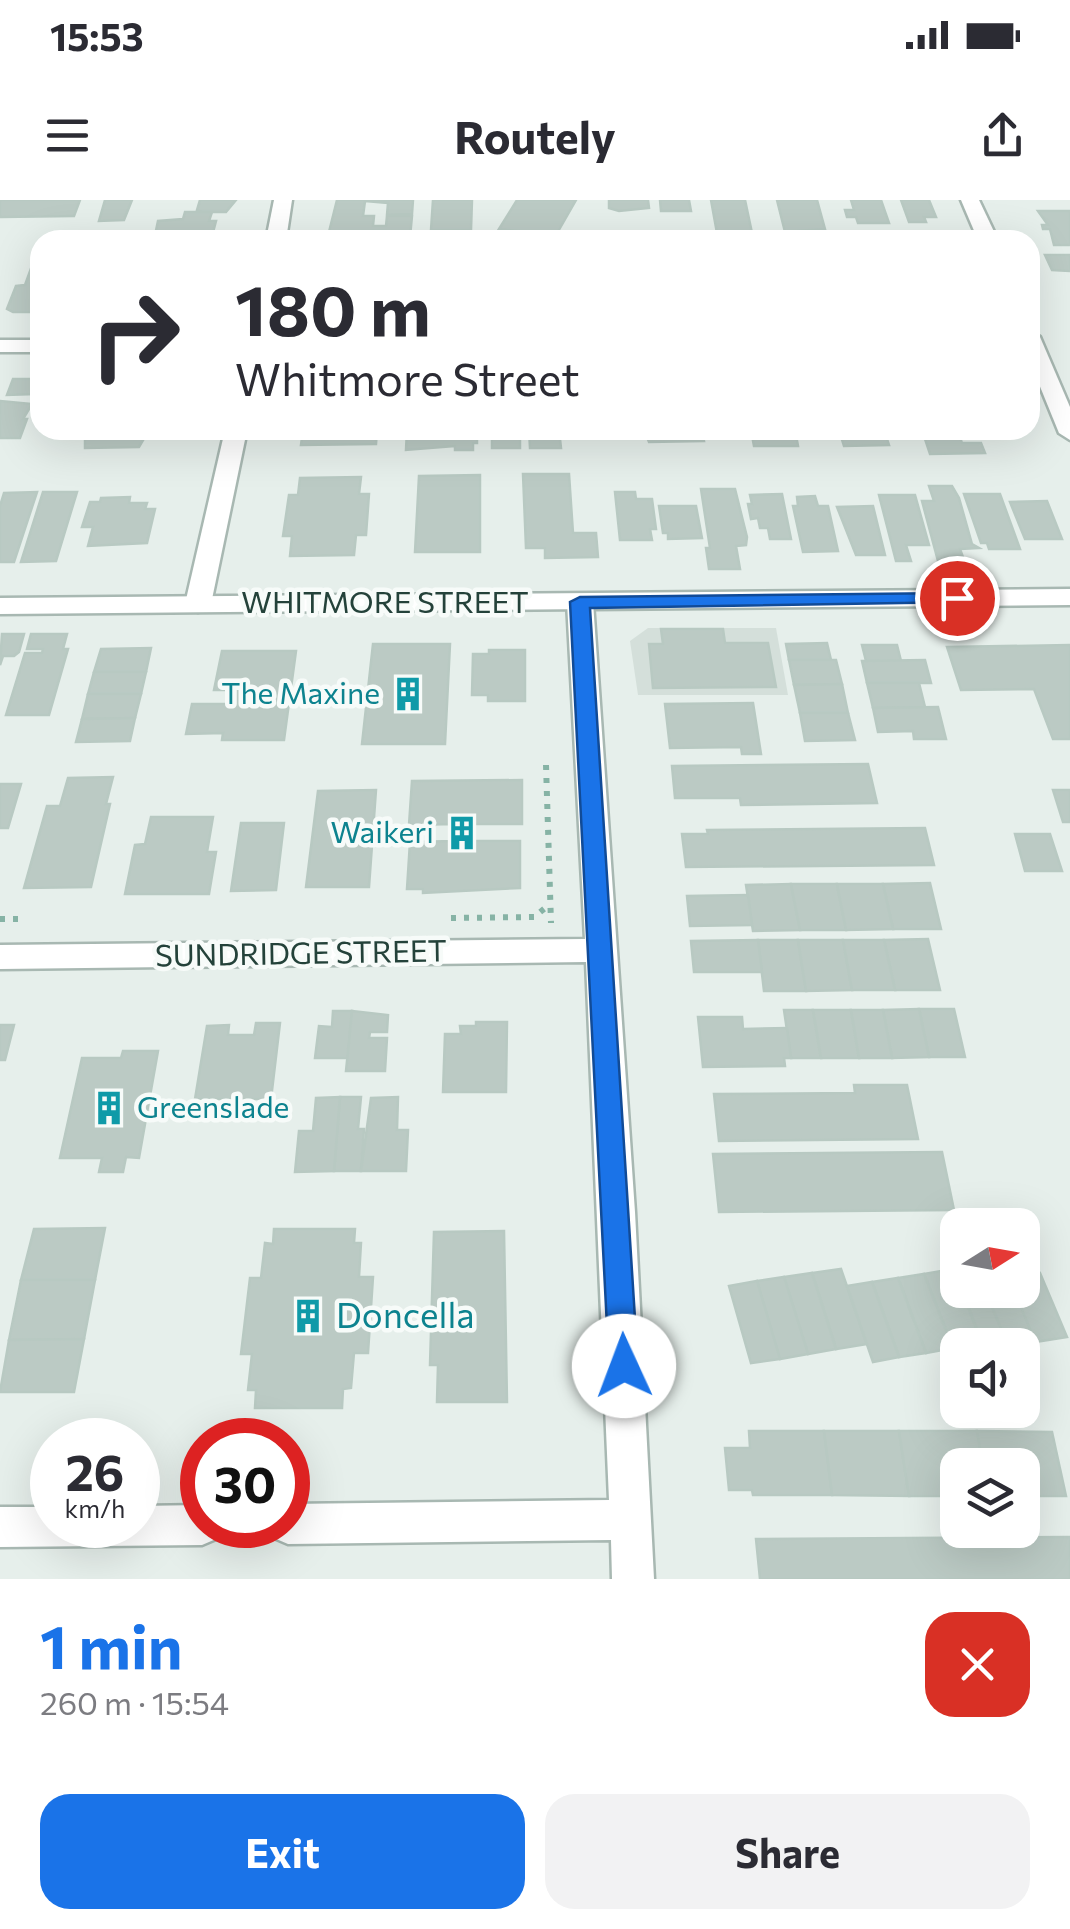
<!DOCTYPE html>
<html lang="en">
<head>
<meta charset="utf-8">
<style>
	:root { --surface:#fff; --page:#f2f2f3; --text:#2b2b33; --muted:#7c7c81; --accent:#1a73e8 }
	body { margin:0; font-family:Commissioner,sans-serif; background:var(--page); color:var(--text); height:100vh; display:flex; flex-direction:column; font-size:38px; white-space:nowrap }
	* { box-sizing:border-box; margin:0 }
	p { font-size:32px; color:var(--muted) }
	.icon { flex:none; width:55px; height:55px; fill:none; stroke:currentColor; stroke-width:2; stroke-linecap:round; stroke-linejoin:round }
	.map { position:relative; height:1379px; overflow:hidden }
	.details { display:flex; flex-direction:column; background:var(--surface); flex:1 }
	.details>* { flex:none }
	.hud { position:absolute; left:30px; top:30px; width:1010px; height:210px; border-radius:30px; box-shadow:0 10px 40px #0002; background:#fff; color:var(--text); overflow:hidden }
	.needle { width:65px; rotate:79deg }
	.tools { position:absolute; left:940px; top:1008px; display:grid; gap:20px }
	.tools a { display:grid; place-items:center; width:100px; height:100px; border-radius:20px; background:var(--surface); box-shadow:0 10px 40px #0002; font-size:50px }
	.speed { position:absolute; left:30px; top:1218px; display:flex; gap:20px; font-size:50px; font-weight:700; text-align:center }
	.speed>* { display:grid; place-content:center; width:130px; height:130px; border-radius:50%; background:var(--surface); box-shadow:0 10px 40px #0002; line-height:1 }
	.speed small { font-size:25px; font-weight:400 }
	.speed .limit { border:15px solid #d22; background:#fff; color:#111 }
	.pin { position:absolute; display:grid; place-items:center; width:85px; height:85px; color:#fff; margin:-42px; border:5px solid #fff; border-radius:50%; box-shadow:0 2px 10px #0007 }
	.me { position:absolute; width:110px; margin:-55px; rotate:358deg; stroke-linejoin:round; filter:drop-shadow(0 0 8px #0008) }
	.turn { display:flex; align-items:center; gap:35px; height:210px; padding:0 40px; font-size:45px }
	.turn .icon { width:130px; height:130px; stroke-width:2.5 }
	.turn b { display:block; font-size:70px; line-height:85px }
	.round { display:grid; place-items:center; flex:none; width:105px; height:105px; border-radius:30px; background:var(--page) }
	.headline { display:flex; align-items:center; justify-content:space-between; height:170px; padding:0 40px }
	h1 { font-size:60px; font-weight:700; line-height:75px; color:var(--accent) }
	.action { display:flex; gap:20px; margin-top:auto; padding:20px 40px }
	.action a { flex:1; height:115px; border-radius:30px; background:var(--accent); color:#fff; font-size:40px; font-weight:700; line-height:115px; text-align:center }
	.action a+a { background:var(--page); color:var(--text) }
	.status { display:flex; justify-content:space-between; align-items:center; height:70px; padding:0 50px; background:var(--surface); direction:ltr }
	.status svg { height:28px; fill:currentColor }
	header { display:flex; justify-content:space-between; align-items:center; height:130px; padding:0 40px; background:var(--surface); font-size:45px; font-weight:700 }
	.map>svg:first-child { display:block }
	.built { fill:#d4dfda }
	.building { fill:#bbcac4; stroke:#b8c9c2; stroke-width:2.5 }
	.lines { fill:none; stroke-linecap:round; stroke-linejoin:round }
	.minor-casing { stroke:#a8b8b2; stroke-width:5 }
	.tertiary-casing { stroke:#a8b8b2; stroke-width:5 }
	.path { stroke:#86b3a5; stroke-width:6; stroke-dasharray:5 8; stroke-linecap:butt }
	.minor { fill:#fff; fill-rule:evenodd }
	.tertiary { fill:#fff; fill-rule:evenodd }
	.route { fill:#1a73e8; stroke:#114b97; stroke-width:2.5 }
	.labels { text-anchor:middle; stroke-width:9; stroke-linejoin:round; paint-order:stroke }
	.street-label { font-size:30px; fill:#24423a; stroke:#f7fbf9 }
	.culture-label { font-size:30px; fill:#0d838f; stroke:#f7fbf9; text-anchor:end }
	.near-culture-label { font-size:35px; fill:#0d838f; stroke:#f7fbf9; text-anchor:start }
</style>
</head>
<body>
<div class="status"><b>15:53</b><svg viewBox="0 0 49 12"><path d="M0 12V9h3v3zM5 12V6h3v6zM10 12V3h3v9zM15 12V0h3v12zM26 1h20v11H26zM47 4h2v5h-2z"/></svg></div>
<header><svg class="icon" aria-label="menu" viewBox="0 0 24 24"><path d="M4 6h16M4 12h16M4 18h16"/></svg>Routely<svg class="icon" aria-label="share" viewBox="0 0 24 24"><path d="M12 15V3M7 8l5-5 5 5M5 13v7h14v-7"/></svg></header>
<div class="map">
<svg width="1070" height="1379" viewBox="0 0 1070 1379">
	<rect width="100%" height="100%" fill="#e6efeb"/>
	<path class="built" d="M648,428H776L788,495H638L630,441Z"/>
	<g class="building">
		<path d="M0,0H80L74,16L0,17Z"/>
		<path d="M105,0H132L124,20L99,21Z"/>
		<path d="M200,0H236L226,12H202L197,10Z"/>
		<path d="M337,0H413L412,14L387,15L388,3L365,1L363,16H374L373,26H386L387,16H412L410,37H385V31H372L371,40H327Z"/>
		<path d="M433,0H472L471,30H431Z"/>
		<path d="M517,0H576L556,35L499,29Z"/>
		<path d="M609,0H648L649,8L619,11L609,8Z"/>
		<path d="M660,0H689L691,11H661Z"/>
		<path d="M711,0H745L752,33H717Z"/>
		<path d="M777,0H817L825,29L785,32Z"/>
		<path d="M851,0H881L889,23H858L856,17H847L845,10H854Z"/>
		<path d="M901,0H929L936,17H924L926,22H909Z"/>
		<path d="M1038,11H1070V45H1054L1050,29H1043L1042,25H1048Z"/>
		<path d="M185,12H212L209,21H216L211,40H154L158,21L183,19Z"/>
		<path d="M37,52L40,112H13L7,109L16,86L25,85Z"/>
		<path d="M1045,55H1070V71L1052,70Z"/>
		<path d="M13,179H40V181L35,194L7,195Z"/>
		<path d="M0,201L32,204L23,219H27L20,238H0Z"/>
		<path d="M85,230H149L139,247L85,248Z"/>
		<path d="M303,230H377L376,244L301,245Z"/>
		<path d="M407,230H477V243H473V250H455V246L406,250Z"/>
		<rect x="492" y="230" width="28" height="18"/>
		<path d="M529,230H559L561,248H530Z"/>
		<path d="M644,230H706L707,235H703L704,241L649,242Z"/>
		<path d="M751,230H795L798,246H754Z"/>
		<path d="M839,230H884L889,245L844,246Z"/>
		<path d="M922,230H957L962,243H981L985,253L930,254Z"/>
		<path d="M523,274H569L573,333H596L598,357L545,358V348H526Z"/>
		<path d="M480,275V352H415L419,276Z"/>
		<path d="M361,277L359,294H369L366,335H356L354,355L290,356L292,336H283L289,295H298L300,278Z"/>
		<path d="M929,286H952L959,298L972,344L979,348L960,349L964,360L938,361L922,301H934Z"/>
		<path d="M701,289H735L747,337L746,345L736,346L740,369H709L706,348H710Z"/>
		<path d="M37,292L14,362H0V306L4,293Z"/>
		<path d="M43,292H77L56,361L21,362Z"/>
		<path d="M615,292H635L636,299H652L656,329H650L652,340H620Z"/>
		<path d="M782,294L791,339H770L768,328H760L758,318L751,319L748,304H752L750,295Z"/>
		<path d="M964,294H1000L1020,349H989L987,343H981Z"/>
		<path d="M879,295H915L929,345H906L911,361H896Z"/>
		<path d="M815,296L818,306H828L838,351L803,352L793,306H798L797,297Z"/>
		<path d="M130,297L129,303H147L145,309H155L147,343L88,346L93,327H82L90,302H100L101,298Z"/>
		<path d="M1047,301L1062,339H1025L1010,302Z"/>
		<path d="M659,306H696L702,338L668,339V333H663Z"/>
		<path d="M873,306L885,355H856L837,307Z"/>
		<path d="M661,429H723L725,443H768L776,487L653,488L649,444H663Z"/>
		<path d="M2,434H24L19,452L14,456H3L0,465Z"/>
		<path d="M31,434H67L63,449H68L49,515H6L25,453H42L43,449H27Z"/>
		<path d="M827,443L831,460H789L786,444Z"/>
		<path d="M373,444H450L445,544H362Z"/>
		<path d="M862,445H897L901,461H866Z"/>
		<path d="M1070,445V539H1053L1034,489L961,490L947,447Z"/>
		<path d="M151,448L146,472H94L101,449Z"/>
		<path d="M489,450H525V501H488V495H472L473,454H489Z"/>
		<path d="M222,451H296L284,540H222L223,533L186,534L192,504H228L230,490H214Z"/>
		<path d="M789,460H836L842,484L794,485Z"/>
		<path d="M925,460L931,483H867L862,461Z"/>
		<path d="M94,472H146L141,494H88Z"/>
		<path d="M867,483H919L925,507L873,508Z"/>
		<path d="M842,484L848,513H800L794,485Z"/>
		<path d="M88,494H141L135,518L82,519Z"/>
		<path d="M753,503L761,554H742L741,547L670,548L665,504Z"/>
		<path d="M938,507L946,539H914L913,531L878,532L873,508Z"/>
		<path d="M800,513H848L855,540L805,541Z"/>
		<path d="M135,518L130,541L76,542L82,519Z"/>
		<path d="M868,564L877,603L741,605L740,598H675L672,566Z"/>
		<path d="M113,577L106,604H110L91,687L24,688L47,606H60L68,578Z"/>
		<path d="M522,580V624H469L468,641H520V688L423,693V689H407L410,642L454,641L455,624L409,625L412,581Z"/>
		<path d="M0,584H21L8,628H0Z"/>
		<path d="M376,590L369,687H306L318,591Z"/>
		<path d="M1053,590H1070V622H1063Z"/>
		<path d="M151,617H213L207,652H216L209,694H125L135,645L145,644Z"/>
		<path d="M241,623H284L276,690L231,691Z"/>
		<path d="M925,628L934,665L686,667L682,634H708L707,630Z"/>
		<path d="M1015,634H1050L1062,671H1025Z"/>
		<path d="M930,683L941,729H893L883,684Z"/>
		<path d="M791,684L800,730L753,731L746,685Z"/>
		<path d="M791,684H837L846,730H800Z"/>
		<path d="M837,684H883L893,729L846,730Z"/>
		<path d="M748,695L752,725L690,726L687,696Z"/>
		<path d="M928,739L940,790H895L884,740Z"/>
		<path d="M758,740H798L806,791H764Z"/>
		<path d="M758,740L762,772H694L691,741Z"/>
		<path d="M798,740H843L852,790L806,791Z"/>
		<path d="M843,740H884L895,790H852Z"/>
		<path d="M919,809H954L965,857H929Z"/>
		<path d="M919,809L929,857L892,858L883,810Z"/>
		<path d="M784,810H813L821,858H791Z"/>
		<path d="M813,810H851L859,858H821Z"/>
		<path d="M851,810H883L892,858H859Z"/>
		<path d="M333,811H352L348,858H315L319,826L332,827Z"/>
		<path d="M352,811L388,815L387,832H370L369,838H387L385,871H346Z"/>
		<path d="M698,817H742L743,829L787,828L791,858H784L785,866L703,867Z"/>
		<path d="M476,822H507L506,892H443L445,834H461L460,826H476Z"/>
		<path d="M256,823H280L271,899H195L207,826L229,825L228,835H254Z"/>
		<path d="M0,825H14L5,860H0Z"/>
		<path d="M123,851H158L139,958L126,957L123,972H99L102,958H60L82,858H121Z"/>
		<path d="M854,885H907L918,939L719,941L714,894L855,893Z"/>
		<path d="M340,897H361L358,929H364L361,971H334Z"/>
		<path d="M340,897L334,971L295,972L299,931H313L316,898Z"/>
		<path d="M398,897L397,930H408L406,971H361L371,898Z"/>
		<path d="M942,952L954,1010L719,1012L713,954Z"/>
		<path d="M105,1028L95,1080H21L34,1029Z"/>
		<path d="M274,1029H355L354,1043H361L359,1077H373L368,1153H354L351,1188L343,1189L342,1208H255L256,1190H248L252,1154H241L250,1078H261L265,1043L273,1044Z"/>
		<path d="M504,1031L507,1202H437L438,1165H430L434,1032Z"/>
		<path d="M841,1069L867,1144L836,1149L812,1073Z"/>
		<path d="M953,1069L958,1090H962L982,1144L953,1148L924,1074Z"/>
		<path d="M812,1073L836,1149L808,1154L784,1077Z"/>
		<path d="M1040,1073L1067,1137L1035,1142L1014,1090H1022V1076Z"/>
		<path d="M924,1074L953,1148L926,1153L898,1078Z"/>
		<path d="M784,1077L808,1154L780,1159L757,1081Z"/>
		<path d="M898,1078L926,1153L899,1157L872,1082Z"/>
		<path d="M21,1080H95L84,1139L9,1140Z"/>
		<path d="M757,1081L780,1159L751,1163L729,1086Z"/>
		<path d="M872,1082L899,1157L873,1162L847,1086Z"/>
		<path d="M962,1090H985L1008,1145H983Z"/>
		<path d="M985,1090H1014L1035,1142L1008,1145Z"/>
		<path d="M84,1139L74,1192H0L9,1140Z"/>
		<path d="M749,1231H824L832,1295H753L752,1290H729L725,1248H750Z"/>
		<path d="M824,1231H899L909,1296L832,1295Z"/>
		<path d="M899,1231H977L983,1265H958V1296H909Z"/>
		<path d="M977,1231L1052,1232L1066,1296H1022V1265H983Z"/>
		<path d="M1070,1337V1379H760L756,1339Z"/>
	</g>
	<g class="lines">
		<g class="minor-casing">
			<g id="minor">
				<path d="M274,0H292L286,40H266Z"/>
				<path d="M961,0H979L998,40H978Z"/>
				<path d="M1030,131L1040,137L1070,207V240L1059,233L1030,162Z"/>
				<rect x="0" y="140" width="40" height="12"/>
				<path d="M225,230H247L211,404L198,412L185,404Z"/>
				<path d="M580,394L593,402L635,1012L654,1379H612L611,1340L288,1344L274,1338L268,1325H288V1304L609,1300L586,762L0,769V745L585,739L567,402Z"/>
				<path d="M202,1305V1325H222L216,1339L202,1345L0,1347V1307H52V1325H138V1306Z"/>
			</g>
		</g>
		<g class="tertiary-casing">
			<path id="tertiary" d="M1070,389V405L0,414V398Z"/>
		</g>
		<g class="path">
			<path d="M546,565L551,723"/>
			<path d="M451,718L534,717L550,704"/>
			<path d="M0,719H23"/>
		</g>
		<use href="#minor" class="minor"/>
		<use href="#tertiary" class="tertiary"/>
	</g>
	<path class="route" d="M957,393L967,398L964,402L590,408L638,1166L634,1176L624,1179L613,1176L609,1166L570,402L580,397Z"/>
	<defs>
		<g id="building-bare" transform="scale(2.7)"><path d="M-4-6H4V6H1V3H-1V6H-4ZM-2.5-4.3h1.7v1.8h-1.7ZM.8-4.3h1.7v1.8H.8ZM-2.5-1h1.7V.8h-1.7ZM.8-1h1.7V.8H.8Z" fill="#0f9aa8" stroke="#f7fbf9" stroke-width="2.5" paint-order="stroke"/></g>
	</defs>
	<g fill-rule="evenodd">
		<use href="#building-bare" x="408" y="494"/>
		<use href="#building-bare" x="462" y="633"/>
		<use href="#building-bare" x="109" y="908"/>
		<use href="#building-bare" x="308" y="1116"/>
	</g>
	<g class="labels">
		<g class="street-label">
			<text x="385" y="413">WHITMORE STREET</text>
			<text transform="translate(301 754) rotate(-1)" y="10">SUNDRIDGE STREET</text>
		</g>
		<g class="culture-label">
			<text x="380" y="504">The Maxine</text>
			<text x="434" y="643">Waikeri</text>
			<text x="137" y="918" text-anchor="start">Greenslade</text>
		</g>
		<g class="near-culture-label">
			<text x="336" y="1128">Doncella</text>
		</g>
	</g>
</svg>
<div class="tools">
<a><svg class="needle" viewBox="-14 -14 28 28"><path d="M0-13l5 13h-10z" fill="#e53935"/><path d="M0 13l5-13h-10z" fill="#7c7c81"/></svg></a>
<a><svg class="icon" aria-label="sound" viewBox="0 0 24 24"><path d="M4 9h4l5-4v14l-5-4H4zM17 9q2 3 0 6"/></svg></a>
<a><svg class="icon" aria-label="layers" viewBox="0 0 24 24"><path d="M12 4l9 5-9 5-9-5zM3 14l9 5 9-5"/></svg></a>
</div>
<div class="speed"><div>26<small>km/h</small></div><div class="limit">30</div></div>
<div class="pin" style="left:957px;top:398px;background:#d93025"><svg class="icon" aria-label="arrive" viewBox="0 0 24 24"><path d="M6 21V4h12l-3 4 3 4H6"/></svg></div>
<svg class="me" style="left:624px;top:1166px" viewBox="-20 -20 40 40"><circle r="19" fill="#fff"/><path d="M0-13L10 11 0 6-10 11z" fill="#1a73e8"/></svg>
<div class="hud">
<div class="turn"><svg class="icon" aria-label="right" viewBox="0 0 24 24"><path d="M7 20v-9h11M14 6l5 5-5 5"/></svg><div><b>180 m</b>Whitmore Street</div></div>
</div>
</div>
<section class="details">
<div class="headline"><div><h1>1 min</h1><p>260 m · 15:54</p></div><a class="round" style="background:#d93025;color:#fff"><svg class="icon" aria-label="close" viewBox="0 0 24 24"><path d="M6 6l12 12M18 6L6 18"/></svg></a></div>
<div class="action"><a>Exit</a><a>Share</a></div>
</section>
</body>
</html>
